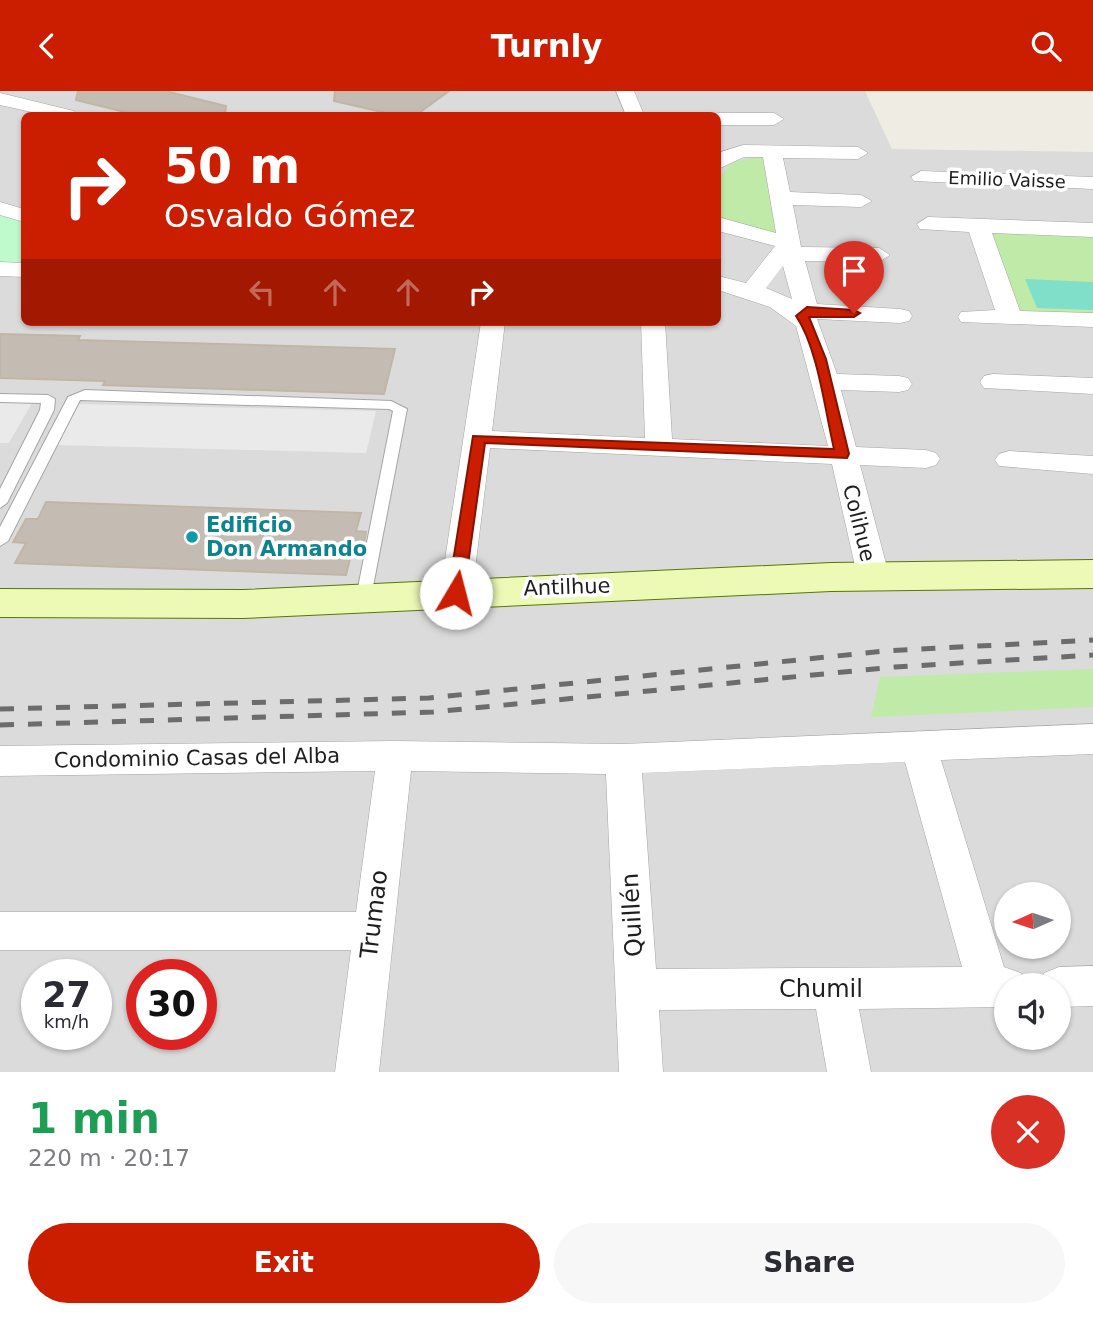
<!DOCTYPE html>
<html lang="en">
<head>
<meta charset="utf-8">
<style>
	:root { --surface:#fff; --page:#f7f7f7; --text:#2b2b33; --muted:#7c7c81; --accent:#cb1e00 }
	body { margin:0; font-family:"DejaVu Sans",sans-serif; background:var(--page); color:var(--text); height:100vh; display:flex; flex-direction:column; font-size:26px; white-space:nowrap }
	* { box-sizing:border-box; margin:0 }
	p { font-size:23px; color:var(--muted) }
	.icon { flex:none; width:38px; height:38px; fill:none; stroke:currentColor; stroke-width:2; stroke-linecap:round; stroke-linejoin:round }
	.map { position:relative; height:981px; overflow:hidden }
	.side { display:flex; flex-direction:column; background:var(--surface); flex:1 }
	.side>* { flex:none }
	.guide { position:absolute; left:21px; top:21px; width:700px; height:214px; border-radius:10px; box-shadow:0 2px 5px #0004; background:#cb1e00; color:#fff; overflow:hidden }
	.needle { width:46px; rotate:267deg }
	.tools { position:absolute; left:994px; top:791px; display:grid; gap:14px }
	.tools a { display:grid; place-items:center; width:77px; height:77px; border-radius:50%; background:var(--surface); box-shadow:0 2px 5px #0004; font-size:35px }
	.speed { position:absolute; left:21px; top:868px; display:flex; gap:14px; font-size:35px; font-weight:700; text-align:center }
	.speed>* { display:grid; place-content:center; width:91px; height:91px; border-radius:50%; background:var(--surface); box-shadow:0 2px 5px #0004; line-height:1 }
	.speed small { font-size:18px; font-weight:400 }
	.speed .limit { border:10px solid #d22; background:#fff; color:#111 }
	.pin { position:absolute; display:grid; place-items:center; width:60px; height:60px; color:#fff; margin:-72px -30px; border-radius:50% 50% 50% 0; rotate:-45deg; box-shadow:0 0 7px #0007 }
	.pin .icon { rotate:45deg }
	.me { position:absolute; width:77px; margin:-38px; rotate:8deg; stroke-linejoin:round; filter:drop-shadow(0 0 5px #0008) }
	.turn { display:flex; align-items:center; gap:24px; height:147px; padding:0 28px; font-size:32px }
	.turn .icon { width:91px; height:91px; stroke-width:2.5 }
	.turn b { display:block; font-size:49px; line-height:60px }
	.lanes { display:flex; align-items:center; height:66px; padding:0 28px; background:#0003; justify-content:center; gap:35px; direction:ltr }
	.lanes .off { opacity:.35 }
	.round { display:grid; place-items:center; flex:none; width:74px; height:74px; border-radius:37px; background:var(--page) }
	.overview { display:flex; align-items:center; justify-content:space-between; height:119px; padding:0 28px }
	h1 { font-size:42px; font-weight:800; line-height:52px; color:#1e9e55 }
	.primary-button { display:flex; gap:14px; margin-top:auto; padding:14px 28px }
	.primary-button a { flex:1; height:80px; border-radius:42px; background:var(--accent); color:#fff; font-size:28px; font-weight:800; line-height:80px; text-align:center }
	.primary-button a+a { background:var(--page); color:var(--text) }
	header { display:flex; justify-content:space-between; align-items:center; height:91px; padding:0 28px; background:var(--accent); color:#fff; font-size:32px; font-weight:800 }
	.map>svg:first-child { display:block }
	.residential { fill:#dcdbdb; fill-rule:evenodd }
	.grass { fill:#bfeaa8 }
	.park { fill:#bffacd }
	.pitch { fill:#80dfc8 }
	.parking { fill:#eaeaea }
	.building { fill:#c4bcb3; stroke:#c1b5a6; stroke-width:2 }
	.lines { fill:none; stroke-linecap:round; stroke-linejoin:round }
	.service-casing { stroke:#a5a5a5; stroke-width:2 }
	.minor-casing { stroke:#a5a5a5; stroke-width:1 }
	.secondary-casing { stroke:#587604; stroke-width:2 }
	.service { fill:#fff; fill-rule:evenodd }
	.minor { fill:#fff; fill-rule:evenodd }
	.secondary { fill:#edfab6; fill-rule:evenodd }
	.rail { stroke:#6c6c6c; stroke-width:5; stroke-dasharray:14 14; stroke-linecap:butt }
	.route { fill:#cb1e00; stroke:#841400; stroke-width:2 }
	.culture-dot { fill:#0f9aa8; stroke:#fff; stroke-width:2.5 }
	.labels { text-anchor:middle; stroke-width:7; stroke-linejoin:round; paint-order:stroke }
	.far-street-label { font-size:18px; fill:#1e1e1e; stroke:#fff }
	.street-label { font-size:21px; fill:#1e1e1e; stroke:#fff }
	.culture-label { font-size:21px; font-weight:bold; fill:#0d838f; stroke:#fff; text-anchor:start }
	.near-street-label { font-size:24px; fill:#1e1e1e; stroke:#fff }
</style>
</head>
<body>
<header><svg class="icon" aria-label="back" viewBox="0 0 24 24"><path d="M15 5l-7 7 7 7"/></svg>Turnly<svg class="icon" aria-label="search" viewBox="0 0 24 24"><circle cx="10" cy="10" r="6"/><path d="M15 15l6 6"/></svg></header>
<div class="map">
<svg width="1093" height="981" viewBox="0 0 1093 981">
	<rect width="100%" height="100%" fill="#efede3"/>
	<path class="residential" d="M0,0H865L892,58L1093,61V981H0ZM24,24H718V231H24ZM1006,803H1059V856H1006ZM37,884H96V943H37ZM142,884H201V943H142ZM1006,894H1059V947H1006Z"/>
	<g class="grass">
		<path d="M762,65L777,143L718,128V88L732,71Z"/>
		<path d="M985,138L1093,142V224L1016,220Z"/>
		<path d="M1093,578V616L871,626L880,586Z"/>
	</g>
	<path class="park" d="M0,123L24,130V176H0Z"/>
	<path class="pitch" d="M1025,188L1093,191V219L1037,217Z"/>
	<g class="parking">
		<path d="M0,309L33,310L9,352H0Z"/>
		<path d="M79,313L376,320L366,362L57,354Z"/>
	</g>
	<g class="building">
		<path d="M78,0H165L226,15L225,24H137L76,9Z"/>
		<path d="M335,0H449L416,24H395L334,10Z"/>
		<path d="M0,243L80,245L78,249L395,258L384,303L103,294L105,290L0,287Z"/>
		<path d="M46,411L361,422L356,440L366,441L362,464H351L346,484L15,472L26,452L13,451L26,428H38Z"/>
	</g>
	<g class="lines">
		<g class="service-casing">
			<g id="service">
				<path d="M85,299L391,310L407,318L370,511H358L356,507L393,320L389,318L80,309L8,450L0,455V436L68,306Z"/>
				<path d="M0,303L48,304L55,308L54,319L7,412L0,417V398L40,319L41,312L0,311Z"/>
			</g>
		</g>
		<g class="minor-casing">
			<g id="minor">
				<path d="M616,0H634L644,24H626Z"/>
				<path d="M0,2L74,20L77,24H45L0,14Z"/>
				<path d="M718,22H774L784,28L774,34H718V24H711Z"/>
				<path d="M743,54L858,56L868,62L858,68L783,67L790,101L861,104L872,110L861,116L793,114L801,156L879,157L890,164L879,171L805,170L817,213L900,218L909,220L912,225L909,230L900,232L817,228L837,283L899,285L908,287L912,293L908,299L899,301L841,299L856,356L926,359L936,362L940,368L936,374L926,377L860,374L889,484L884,492L873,495L862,492L857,484L832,373L490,357L472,502L467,510L456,514L445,510L440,502L481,231H505L492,340L645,347L641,231H665L672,348L828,355L796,235L770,216L718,199V185L746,192L775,155L718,140V126L776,142L763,66H744L718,78V62ZM783,175L792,208L766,197Z"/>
				<path d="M921,80L1093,86V98L914,90L911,86Z"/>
				<path d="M0,111L24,118V131L0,124Z"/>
				<path d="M928,126L1093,132V146L992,142L1020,220L1093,222V236L961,231L958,226L961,221L995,219L969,141L920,138L917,133Z"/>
				<path d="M0,171L24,172V186L0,185Z"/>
				<path d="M993,283L1093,287V303L984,297L980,291L984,285Z"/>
				<path d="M1009,360L1093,365V383L999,375L995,369L999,363Z"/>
				<path d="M1093,633V663L941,669L1004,876L1021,882L1026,894H1006V916L859,918L871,981H827L816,918L659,919L663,981H619L606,683L411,680L379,981H335L351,859H0V821H356L375,680L0,685V655L395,650L623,653ZM905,671L962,876L656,878L642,682Z"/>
				<path d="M1093,875V915L1059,916V894H1039L1044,882L1059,876Z"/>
			</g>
		</g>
		<g class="secondary-casing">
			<path id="secondary" d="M1093,469V497L831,500L243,527L0,526V498L243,499L831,472Z"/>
		</g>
		<use href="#service" class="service"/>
		<use href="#minor" class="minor"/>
		<use href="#secondary" class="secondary"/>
		<g class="rail">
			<path d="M0,618L429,607L885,560L1093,549"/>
			<path d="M0,634L433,621L895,576L1093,564"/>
		</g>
	</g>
	<path class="route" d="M807,216L854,219L860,222L854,226H809L826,268L849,363L847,367L485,352L464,502L462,506H450L448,502L473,345L834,358C825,320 818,257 796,225Z"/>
	<circle class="culture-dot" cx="192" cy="446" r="7"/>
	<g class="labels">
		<g class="far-street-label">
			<text transform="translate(1007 89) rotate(2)" y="6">Emilio Vaisse</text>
		</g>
		<g class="street-label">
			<text transform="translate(859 432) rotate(76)" y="7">Colihue</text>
			<text transform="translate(567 496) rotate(-2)" y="7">Antilhue</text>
			<text transform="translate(197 667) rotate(-1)" y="7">Condominio Casas del Alba</text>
		</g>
		<g class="culture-label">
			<text x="206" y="441">Edificio<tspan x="206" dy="24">Don Armando</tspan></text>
		</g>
		<g class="near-street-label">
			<text transform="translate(374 823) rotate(-83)" y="8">Trumao</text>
			<text transform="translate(632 824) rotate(-93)" y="8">Quillén</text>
			<text x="821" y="906">Chumil</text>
		</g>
	</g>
</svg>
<div class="tools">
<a><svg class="needle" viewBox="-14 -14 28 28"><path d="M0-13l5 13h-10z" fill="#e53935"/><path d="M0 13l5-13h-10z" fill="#7c7c81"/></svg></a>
<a><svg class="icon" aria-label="sound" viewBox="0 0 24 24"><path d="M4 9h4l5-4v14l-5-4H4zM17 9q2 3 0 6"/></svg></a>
</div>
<div class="speed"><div>27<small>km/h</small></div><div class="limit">30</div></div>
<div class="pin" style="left:854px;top:222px;background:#d93025"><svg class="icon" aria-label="arrive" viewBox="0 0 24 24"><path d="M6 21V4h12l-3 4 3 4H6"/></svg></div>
<svg class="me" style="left:456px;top:502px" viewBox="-20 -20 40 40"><circle r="19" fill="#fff"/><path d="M0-13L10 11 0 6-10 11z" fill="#cb1e00"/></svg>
<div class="guide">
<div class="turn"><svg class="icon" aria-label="right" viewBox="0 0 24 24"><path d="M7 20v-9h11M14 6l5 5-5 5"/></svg><div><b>50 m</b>Osvaldo Gómez</div></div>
<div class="lanes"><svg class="icon off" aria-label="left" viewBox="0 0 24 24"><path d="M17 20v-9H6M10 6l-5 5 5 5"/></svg><svg class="icon off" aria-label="ahead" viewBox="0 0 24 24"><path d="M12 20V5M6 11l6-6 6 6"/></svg><svg class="icon off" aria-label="ahead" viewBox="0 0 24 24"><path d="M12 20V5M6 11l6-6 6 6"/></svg><svg class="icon" aria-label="right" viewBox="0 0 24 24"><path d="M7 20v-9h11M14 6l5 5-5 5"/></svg></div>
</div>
</div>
<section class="side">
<div class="overview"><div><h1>1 min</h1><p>220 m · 20:17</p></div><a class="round" style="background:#d93025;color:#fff"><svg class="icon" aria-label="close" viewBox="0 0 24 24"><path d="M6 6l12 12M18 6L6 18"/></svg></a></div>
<div class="primary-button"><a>Exit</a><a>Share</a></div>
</section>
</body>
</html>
